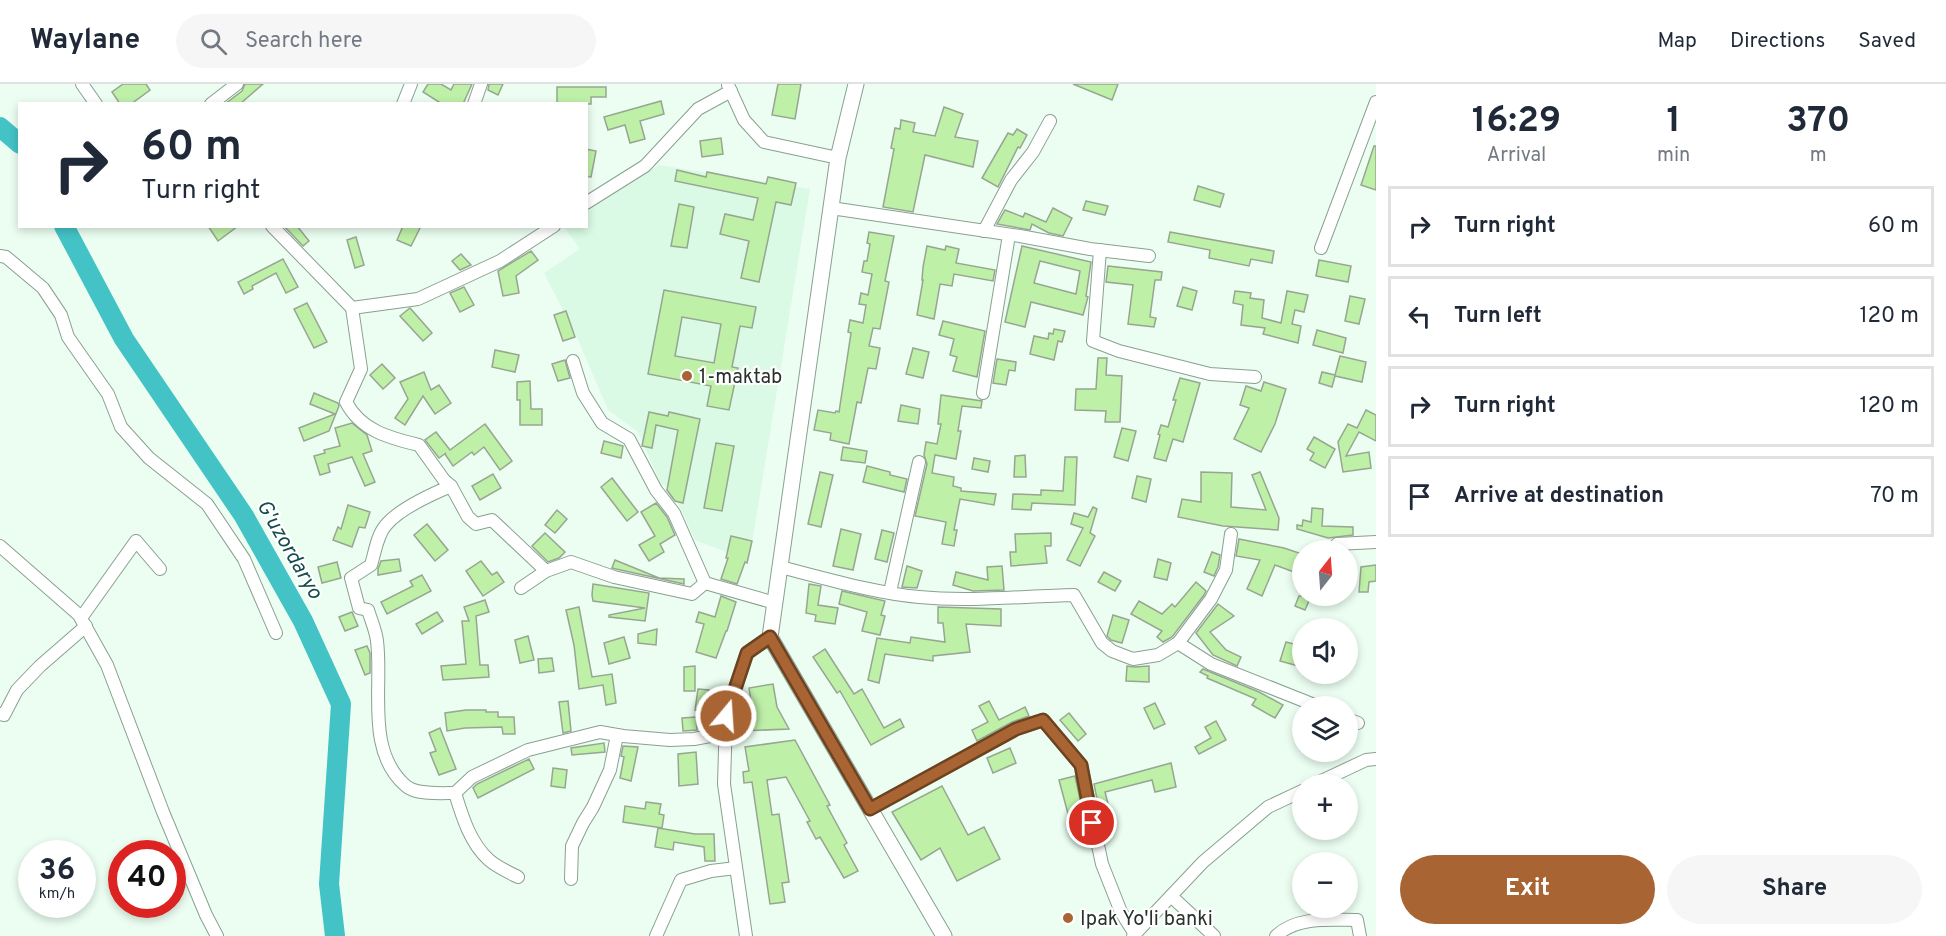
<!DOCTYPE html>
<html lang="en">
<head>
<meta charset="utf-8">
<style>
	:root { --surface:#fff; --page:#f6f6f7; --text:#1f2937; --muted:#747a83; --line:#e0e1e3; --accent:#a86533 }
	body { margin:0; font-family:Overpass,sans-serif; background:var(--page); color:var(--text); height:100vh; display:flex; flex-direction:column; font-size:22px; white-space:nowrap }
	* { box-sizing:border-box; margin:0 }
	p { font-size:20px; color:var(--muted) }
	.icon { flex:none; width:33px; height:33px; fill:none; stroke:currentColor; stroke-width:2; stroke-linecap:round; stroke-linejoin:round }
	.map { position:relative; flex:1; overflow:hidden }
	.details { display:flex; flex-direction:column; background:var(--surface); width:570px }
	.details>* { flex:none }
	.hud { position:absolute; left:18px; top:18px; width:570px; height:126px; border-radius:0px; box-shadow:0 3px 9px #0003; background:#fff; color:var(--text); overflow:hidden }
	.needle { width:39px; rotate:17deg }
	.buttons { position:absolute; left:1292px; top:456px; display:grid; gap:12px }
	.buttons a { display:grid; place-items:center; width:66px; height:66px; border-radius:50%; background:var(--surface); box-shadow:0 3px 9px #0003; font-size:30px }
	.speed { position:absolute; left:18px; top:756px; display:flex; gap:12px; font-size:30px; font-weight:700; text-align:center }
	.speed>* { display:grid; place-content:center; width:78px; height:78px; border-radius:50%; background:var(--surface); box-shadow:0 3px 9px #0003; line-height:1 }
	.speed small { font-size:15px; font-weight:400 }
	.speed .limit { border:9px solid #d22; background:#fff; color:#111 }
	.pin { position:absolute; display:grid; place-items:center; width:51px; height:51px; color:#fff; margin:-26px; border:3px solid #fff; border-radius:50%; box-shadow:0 2px 6px #0007 }
	.me { position:absolute; width:66px; margin:-33px; rotate:18deg; stroke-linejoin:round; filter:drop-shadow(0 0 4px #0008) }
	.turn { display:flex; align-items:center; gap:21px; height:126px; padding:0 24px; font-size:27px }
	.turn .icon { width:78px; height:78px; stroke-width:2.5 }
	.turn b { display:block; font-size:42px; line-height:51px }
	.eta { display:flex; justify-content:space-evenly; align-items:center; height:102px; text-align:center }
	.eta b { font-size:36px; font-weight:700; line-height:42px }
	.cta { display:flex; gap:12px; margin-top:auto; padding:12px 24px }
	.cta a { flex:1; height:69px; border-radius:36px; background:var(--accent); color:#fff; font-size:24px; font-weight:700; line-height:69px; text-align:center }
	.cta a+a { background:var(--page); color:var(--text) }
	ul { padding:0; list-style:none }
	li { display:flex; align-items:center; gap:18px; height:81px; margin:0 12px 9px; padding:0 12px; border:3px solid var(--line); border-radius:0px }
	li div { flex:1 }
	li b { display:block; font-size:22px }
	li em { font-style:normal }
	header { display:flex; align-items:center; gap:36px; box-sizing:border-box; height:84px; padding:0 30px; background:var(--surface); border-bottom:2px solid var(--line) }
	header strong { font-size:28px }
	nav { display:flex; gap:33px; margin-inline-start:auto; font-size:21px }
	.search { width:420px; height:54px; background:var(--page); display:flex; align-items:center; gap:15px; box-sizing:border-box; padding:0 21px; border-radius:33px; color:var(--muted); font-size:22px }
	main { display:flex; flex:1; min-height:0 }
	.map>svg:first-child { display:block }
	.built { fill:#dafae5 }
	.lines { fill:none; stroke-linecap:round; stroke-linejoin:round }
	.river { stroke:#43c3c6; stroke-width:20 }
	.building { fill:#bef0a8; stroke:#97a691; stroke-width:1.5; fill-rule:evenodd }
	.minor-casing { stroke:#89a091; stroke-width:14 }
	.major-casing { stroke:#89a091; stroke-width:17 }
	.minor { stroke:#fff; stroke-width:12 }
	.major { stroke:#fff; stroke-width:15 }
	.route-casing { stroke:#6d4221; stroke-width:15 }
	.route { stroke:#a86533; stroke-width:10 }
	.poi-dot { fill:#a86533; stroke:#fff; stroke-width:2 }
	.labels { text-anchor:middle; stroke-width:4.5; stroke-linejoin:round; paint-order:stroke }
	.poi-label { font-size:20px; fill:#29322c; stroke:#fff; text-anchor:start }
	.water-label { font-size:21px; font-style:italic; fill:#144c4d; stroke:#fff }
</style>
</head>
<body>
<header>
<strong>Waylane</strong>
<div class="search"><svg class="icon" aria-label="search" viewBox="0 0 24 24"><circle cx="10" cy="10" r="6"/><path d="M15 15l6 6"/></svg>Search here</div>
<nav><a>Map</a><a>Directions</a><a>Saved</a></nav>
</header>
<main>
<div class="map">
<svg width="1376" height="852" viewBox="0 0 1376 852">
	<rect width="100%" height="100%" fill="#ebfef1"/>
	<path class="built" d="M659,81L810,105L749,477L695,456L677,417L665,413L667,403L661,400L638,348L608,326L579,258L544,189L580,165L564,143L586,142L587,126Z"/>
	<g class="lines">
		<g class="river">
			<path d="M0,43L20,60"/>
			<path d="M64,142L124,255L244,432L303,537L341,620L329,800L335,852"/>
		</g>
	</g>
	<g class="building">
		<path d="M123,0H146L150,6L131,20H120L112,8Z"/>
		<path d="M245,0H263L240,20H225L242,7Z"/>
		<path d="M428,0H441L451,6L454,0H472L463,20H442L423,8Z"/>
		<path d="M489,0H503L498,11L488,6Z"/>
		<path d="M778,0H801L795,35L772,31Z"/>
		<path d="M1073,0H1118L1112,16Z"/>
		<path d="M557,3H606V13H591V20H557Z"/>
		<path d="M661,17L664,30L640,37L645,55L630,59L625,41L608,46L604,33Z"/>
		<path d="M944,23L963,30L955,53L978,57L973,83L925,71L913,128L883,123L894,65L891,64L895,44L900,45L901,36L915,39L913,48L935,52Z"/>
		<path d="M1017,45L1027,51L1020,64L1018,63L998,103L982,94L1008,49L1013,51Z"/>
		<path d="M721,54L723,70L702,73L700,57Z"/>
		<path d="M1374,62H1376V106L1361,101Z"/>
		<path d="M586,65L596,67L591,93L586,92Z"/>
		<path d="M677,86L706,93L707,88L766,100L768,93L796,99L791,121L776,118L759,198L741,194L749,157L720,150L725,130L753,136L758,114L675,97Z"/>
		<path d="M1198,102L1224,110L1220,123L1194,116Z"/>
		<path d="M1086,117L1108,122L1105,131L1083,126Z"/>
		<path d="M679,120L694,123L687,164L671,162Z"/>
		<path d="M1053,124L1072,134L1063,152L1049,149L1032,140L1030,146L997,140L1005,126L1023,133L1025,129L1046,138Z"/>
		<path d="M208,142H238L218,157Z"/>
		<path d="M284,142H297L309,157L303,162Z"/>
		<path d="M403,142H421L411,162L397,156Z"/>
		<path d="M869,148L894,152L885,197L889,198L880,245L873,244L869,262L880,264L876,285L868,284L861,319L857,318L849,360L830,356L831,349L814,346L818,326L835,329L836,327L839,328L851,249L848,248L850,236L863,239L866,221L859,220L861,209L868,211L872,190L862,188L864,177H867L870,160L867,159Z"/>
		<path d="M1170,148L1274,167L1272,179L1251,175L1249,182L1209,174L1210,166L1168,158Z"/>
		<path d="M356,153L364,181L355,184L347,156Z"/>
		<path d="M927,162L945,166L946,162L959,165L956,179L995,186L993,197L954,190L952,202L940,200L934,235L917,231L923,196H922L923,183Z"/>
		<path d="M1022,162L1091,178L1086,212L1088,213L1083,231L1031,218L1025,243L1005,238ZM1040,177L1080,187L1076,210L1034,199Z"/>
		<path d="M531,167L538,176L516,192L519,209L503,212L498,187Z"/>
		<path d="M461,170L471,181L460,186L452,177Z"/>
		<path d="M283,175L298,203L286,209L276,189L252,202L253,205L244,210L238,198Z"/>
		<path d="M1319,176L1351,182L1348,198L1316,192Z"/>
		<path d="M1108,182L1162,188L1161,196H1155L1150,233L1156,234L1154,243L1128,240L1133,201L1106,198Z"/>
		<path d="M464,203L474,221L460,228L450,209Z"/>
		<path d="M1183,203L1197,207L1192,226L1177,222Z"/>
		<path d="M664,206L756,223L752,244L740,242L732,283L738,284L729,326L707,322L711,302L648,290ZM682,233L721,240L714,279L675,272Z"/>
		<path d="M1235,207L1251,209L1250,214L1264,216L1262,234L1281,239L1287,207L1308,211L1304,228L1295,226L1292,240L1301,242L1298,259L1263,250L1265,244L1241,241L1243,221L1233,219Z"/>
		<path d="M1350,212L1365,215L1359,240L1345,237Z"/>
		<path d="M307,219L327,258L314,264L294,225Z"/>
		<path d="M410,224L432,249L423,257L400,232Z"/>
		<path d="M566,227L575,253L563,257L554,231Z"/>
		<path d="M943,237L985,247L977,293L953,287L957,273L950,271L954,255L939,251Z"/>
		<path d="M1054,245L1065,247L1062,258L1058,257L1054,276L1030,270L1034,252L1048,255L1049,249L1053,250Z"/>
		<path d="M1317,246L1346,254L1343,269L1313,261Z"/>
		<path d="M913,264L929,268L923,294L906,290Z"/>
		<path d="M495,266L519,271L515,288L492,283Z"/>
		<path d="M1340,272L1366,278L1362,298L1335,292L1332,303L1319,299L1322,288L1335,291Z"/>
		<path d="M1098,274H1107L1106,291L1122,292L1120,338H1105L1106,327L1075,326L1076,305H1096Z"/>
		<path d="M997,275L1016,278L1015,287L1009,286L1006,301L993,299Z"/>
		<path d="M565,276L570,294L558,297L552,280Z"/>
		<path d="M382,280L395,294L383,305L370,291Z"/>
		<path d="M424,288L431,306L439,301L451,319L435,330L423,312L405,341L395,334L408,315L400,298Z"/>
		<path d="M1180,294L1200,299L1183,358L1173,355L1166,377L1154,374L1160,351L1158,350L1161,341L1168,343L1176,316H1173Z"/>
		<path d="M530,297L531,325H542V341H520V316H517V298Z"/>
		<path d="M1264,298L1286,305L1275,340L1261,368L1234,355L1249,324L1240,321L1246,302L1261,307Z"/>
		<path d="M314,309L338,319L339,322L329,347L304,357L299,344L335,330L310,320Z"/>
		<path d="M941,311L982,317L981,324L962,322L958,347H961L956,375L935,371L932,389L954,393L953,402L961,404V407L996,410L994,421L960,415L954,446H957L954,462L942,460L946,438L915,432L927,380L924,371L926,358L937,360L941,340H938Z"/>
		<path d="M901,321L920,325L918,340L898,337Z"/>
		<path d="M1366,326L1376,331V357L1359,348L1346,372L1369,368L1371,384L1343,388L1338,358L1348,340L1357,344Z"/>
		<path d="M649,328L668,332L669,328L700,335L683,419L675,417L667,406L678,346L656,341L652,364L642,362Z"/>
		<path d="M352,339L367,351L372,367L363,370L375,398L365,402L352,373L328,380L330,388L320,391L314,372L325,369L324,366L340,362L335,344Z"/>
		<path d="M485,340L512,377L500,386L484,363L474,371L472,368L453,382L445,370L446,369L439,374L425,356L436,348L450,366Z"/>
		<path d="M1122,344L1136,347L1128,377L1114,373Z"/>
		<path d="M1314,353L1335,365L1325,384L1310,376L1314,369L1307,365Z"/>
		<path d="M604,357L623,362L621,374L601,369Z"/>
		<path d="M716,359L734,362L722,427L704,424Z"/>
		<path d="M843,363L867,367L865,379L841,376Z"/>
		<path d="M1025,371L1026,393H1014L1015,372Z"/>
		<path d="M1065,373H1077L1075,421L1032,419L1031,426L1012,425L1013,410L1041,411V406L1063,407Z"/>
		<path d="M974,374L990,377L988,388L972,385Z"/>
		<path d="M867,382L890,388V391L907,395L904,408L863,398Z"/>
		<path d="M820,388L833,391L821,443L808,440Z"/>
		<path d="M1201,388L1232,389L1231,423L1266,426L1252,391L1260,388L1279,434L1278,446L1223,442L1178,433L1182,415L1201,418Z"/>
		<path d="M493,390L501,404L480,416L472,402Z"/>
		<path d="M1137,392L1151,395L1146,418L1132,414Z"/>
		<path d="M612,394L638,428L627,437L601,403Z"/>
		<path d="M656,419L667,433L675,451L660,460L664,468L649,477L639,461L655,452L641,428Z"/>
		<path d="M348,421L370,428L365,444L359,443L352,463L333,456L338,443L341,445Z"/>
		<path d="M1093,423L1097,425L1090,449L1095,452L1080,482L1067,476L1083,444L1071,440L1074,429L1088,433Z"/>
		<path d="M1312,424L1323,425L1322,442L1353,443V451L1328,454L1297,445V441L1302,442L1303,436L1311,438Z"/>
		<path d="M557,426L567,435L555,449L545,441Z"/>
		<path d="M427,440L448,466L435,477L414,451Z"/>
		<path d="M841,445L861,450L853,486L833,482Z"/>
		<path d="M882,446L894,449L887,478L875,475Z"/>
		<path d="M545,449L565,468L559,474L548,478L532,462Z"/>
		<path d="M1051,449V462H1045L1047,479L1011,482L1010,468H1016L1015,450Z"/>
		<path d="M731,452L752,457L747,479L745,478L737,500L721,495L728,474H726Z"/>
		<path d="M1239,455L1284,464L1302,470V491L1275,481L1262,512L1247,505L1260,476L1236,472Z"/>
		<path d="M1212,468L1220,471L1218,483L1214,492L1204,488Z"/>
		<path d="M399,475L401,487L378,491V485L381,477Z"/>
		<path d="M1158,475L1171,479L1167,496L1154,493Z"/>
		<path d="M615,476L659,494L684,495V500L616,485L612,484Z"/>
		<path d="M481,477L492,491L497,488L504,498L483,512L466,487Z"/>
		<path d="M337,478L341,494L322,499L318,483Z"/>
		<path d="M1376,481V497L1369,498L1368,508H1359L1361,483Z"/>
		<path d="M907,482L922,487L917,504L902,503Z"/>
		<path d="M1002,482L1004,506L973,507L953,501L956,488L988,496L987,483Z"/>
		<path d="M1104,488L1121,497L1115,507L1098,498Z"/>
		<path d="M422,491L431,507L387,530L381,518L413,502L410,497Z"/>
		<path d="M1196,498L1206,507L1204,511L1172,553L1163,558L1157,553L1162,547L1131,530L1139,517L1162,530L1172,520L1175,523Z"/>
		<path d="M593,500L649,509L645,537L609,533V531L645,524L593,517L592,511Z"/>
		<path d="M809,500L821,502L818,521L838,524L835,540L815,537L816,531L806,529Z"/>
		<path d="M842,507L885,517L881,531L885,532L880,551L862,547L867,528L839,520Z"/>
		<path d="M721,512L736,518L727,547H726L716,574L696,568L704,540L696,538L699,528L715,533Z"/>
		<path d="M1299,512H1311L1305,526L1295,522Z"/>
		<path d="M485,516L489,528L476,532L480,581H488L489,593L443,596L441,582L466,580L462,537H469L464,523Z"/>
		<path d="M1218,520L1234,532L1210,548L1226,566L1241,573L1237,582L1213,571L1196,549Z"/>
		<path d="M579,523L592,593L612,590L616,619L606,621L603,601L579,605L574,561L566,526Z"/>
		<path d="M938,523L1001,525V542L966,540L970,568L933,572V577L885,570L879,599L868,596L877,554L910,559L911,553L945,558L943,539H938Z"/>
		<path d="M352,528L358,542L345,547L339,533Z"/>
		<path d="M437,528L443,537L422,550L416,540Z"/>
		<path d="M1113,531L1129,536L1122,559L1111,556L1107,552Z"/>
		<path d="M657,545L656,561L638,559V550Z"/>
		<path d="M528,552L534,576L520,579L515,556Z"/>
		<path d="M624,553L630,574L609,580L604,559Z"/>
		<path d="M1286,558L1302,562V583L1280,577Z"/>
		<path d="M367,562L370,569V589L365,591L355,566Z"/>
		<path d="M825,565L854,610L862,605L884,644L900,635L904,643L871,661L840,607L837,609L813,573Z"/>
		<path d="M552,574L554,587L539,589L538,575Z"/>
		<path d="M695,582V607H684V583Z"/>
		<path d="M1127,582L1134,583L1149,582V598L1126,597Z"/>
		<path d="M1203,585L1259,608L1283,621L1275,634L1252,621L1256,615L1207,594L1208,592L1200,588Z"/>
		<path d="M773,600L777,623L789,645L741,647L742,618L751,617L749,604Z"/>
		<path d="M698,605L709,606L707,627L695,626Z"/>
		<path d="M568,617L571,647L563,649L559,618Z"/>
		<path d="M989,617L999,636L1025,623L1029,632L1012,638L977,657L972,646L988,638L979,622Z"/>
		<path d="M1155,619L1165,640L1154,645L1144,624Z"/>
		<path d="M466,626H486V628H498V633H514L515,650H503L502,643L465,644L447,647L445,629Z"/>
		<path d="M1069,629L1086,650L1078,657L1060,636Z"/>
		<path d="M696,633L697,646L683,647L682,634Z"/>
		<path d="M1216,637L1226,656L1199,670L1195,663L1211,654L1205,643Z"/>
		<path d="M440,644L456,685L439,691L430,669L436,667L429,649Z"/>
		<path d="M795,656L830,721L827,722L847,759L844,761L858,787L844,794L820,753L816,755L807,738L810,737L786,693L767,696L772,731L779,730L789,798L782,799L785,818L770,820L752,698L744,699L743,688L749,687L745,663Z"/>
		<path d="M604,659L605,668L572,671L571,664Z"/>
		<path d="M623,662L638,663L631,697L620,694L624,673L621,672Z"/>
		<path d="M1010,664L1016,679L993,689L987,674Z"/>
		<path d="M696,668L698,700L679,702L678,670Z"/>
		<path d="M529,675L534,685L478,714L473,704L477,700Z"/>
		<path d="M1171,679L1176,703L1155,708L1152,696L1105,708L1110,728L1100,730L1094,700Z"/>
		<path d="M553,684L567,686L565,704L551,702Z"/>
		<path d="M1075,692L1088,753L1075,756L1059,696Z"/>
		<path d="M942,702L968,751L984,743L1000,775L957,797L940,764L921,776L892,728Z"/>
		<path d="M646,718L661,720L659,730L664,731L662,744L623,738L625,722L645,725Z"/>
		<path d="M658,744L695,750H714L715,777H705L704,763L674,758L673,766L655,763Z"/>
	</g>
	<g class="lines">
		<g class="minor-casing">
			<g id="minor">
				<path d="M82,0L96,20"/>
				<path d="M728,1L744,36L764,58L838,74"/>
				<path d="M211,20L237,0"/>
				<path d="M403,20L411,0"/>
				<path d="M474,20L481,0"/>
				<path d="M586,119L645,82L698,25L731,7"/>
				<path d="M831,124L1020,152L1090,165L1149,172"/>
				<path d="M272,142L352,224L418,215L500,177L554,142"/>
				<path d="M984,147L1011,96L1033,68L1050,37"/>
				<path d="M1321,164L1376,18"/>
				<path d="M1100,166L1093,257L1119,267L1210,290L1255,293"/>
				<path d="M0,172L6,173L43,204L61,231L68,253L108,310L121,343L149,374L207,420L244,475L276,549"/>
				<path d="M352,224L361,285L346,318C361,347 390,354 419,361L444,396L451,402L468,433L476,440L492,436L546,487"/>
				<path d="M573,277L583,309L602,339L629,355L656,406L674,429L705,499"/>
				<path d="M983,309L1009,151"/>
				<path d="M451,402C432,410 399,425 386,441C377,451 375,468 371,481L351,494L359,524L368,526C371,536 376,547 377,557C383,603 365,667 406,702C416,711 442,709 455,709"/>
				<path d="M1337,460L1376,458"/>
				<path d="M0,462L79,531L107,581L163,728L206,831L217,852"/>
				<path d="M780,483C824,494 874,509 919,513C971,518 1023,512 1074,511L1102,559L1112,567L1133,575L1158,571L1178,559L1211,515L1226,486L1231,450"/>
				<path d="M521,504L546,487L571,478L614,493L692,510L705,499L775,519"/>
				<path d="M890,508L919,378"/>
				<path d="M81,534L136,457L160,485"/>
				<path d="M1178,559L1211,580L1317,622"/>
				<path d="M0,630L4,631L17,606L40,582L86,542"/>
				<path d="M1347,635L1358,639"/>
				<path d="M1315,700L1366,676L1376,675"/>
				<path d="M870,725L1016,645L1043,636L1081,681L1102,780L1121,828L1135,850"/>
				<path d="M518,793C508,788 497,783 489,776C470,759 462,732 455,709L472,693L528,666L600,648L623,652L670,656L694,655L726,649"/>
				<path d="M571,795L572,762L583,739L593,723L610,686L617,651"/>
				<path d="M1171,812L1214,852"/>
				<path d="M656,852L681,796L711,787L736,784"/>
				<path d="M746,852L724,700L726,632L747,569L770,553"/>
				<path d="M1133,852L1203,778L1268,723L1302,707"/>
				<path d="M1276,852C1297,832 1330,836 1357,836L1360,852"/>
			</g>
		</g>
		<g class="major-casing">
			<path id="major" d="M856,0L838,74L770,553L944,852"/>
		</g>
		<use href="#minor" class="minor"/>
		<use href="#major" class="major"/>
	</g>
	<g class="lines">
		<g class="route-casing">
			<path id="route" d="M726,632L747,569L770,553L870,725L1016,645L1043,636L1081,681L1092,739"/>
		</g>
		<use href="#route" class="route"/>
	</g>
	<g class="poi-dot">
		<circle cx="687" cy="292" r="6"/>
		<circle cx="1068" cy="834" r="6"/>
	</g>
	<g class="labels">
		<g class="poi-label">
			<text x="699" y="299">1-maktab</text>
			<text x="1080" y="841">Ipak Yo'li banki</text>
		</g>
		<g class="water-label">
			<text transform="translate(290 465) rotate(60)" y="7">G'uzordaryo</text>
		</g>
	</g>
</svg>
<div class="buttons">
<a><svg class="needle" viewBox="-14 -14 28 28"><path d="M0-13l5 13h-10z" fill="#e53935"/><path d="M0 13l5-13h-10z" fill="#747a83"/></svg></a>
<a><svg class="icon" aria-label="sound" viewBox="0 0 24 24"><path d="M4 9h4l5-4v14l-5-4H4zM17 9q2 3 0 6"/></svg></a>
<a><svg class="icon" aria-label="layers" viewBox="0 0 24 24"><path d="M12 4l9 5-9 5-9-5zM3 14l9 5 9-5"/></svg></a>
<a>+</a>
<a>−</a>
</div>
<div class="speed"><div>36<small>km/h</small></div><div class="limit">40</div></div>
<div class="pin" style="left:1092px;top:739px;background:#d93025"><svg class="icon" aria-label="arrive" viewBox="0 0 24 24"><path d="M6 21V4h12l-3 4 3 4H6"/></svg></div>
<svg class="me" style="left:726px;top:632px" viewBox="-20 -20 40 40"><circle r="17" fill="#a86533" stroke="#fff" stroke-width="3"/><path d="M0-11L8 9 0 5-8 9z" fill="#fff"/></svg>
<div class="hud">
<div class="turn"><svg class="icon" aria-label="right" viewBox="0 0 24 24"><path d="M7 20v-9h11M14 6l5 5-5 5"/></svg><div><b>60 m</b>Turn right</div></div>
</div>
</div>
<section class="details">
<div class="eta">
<div><b>16:29</b><p>Arrival</p></div>
<div><b>1</b><p>min</p></div>
<div><b>370</b><p>m</p></div>
</div>
<ul>
<li><svg class="icon" aria-label="right" viewBox="0 0 24 24"><path d="M7 20v-9h11M14 6l5 5-5 5"/></svg><div><b>Turn right</b></div><em>60 m</em></li>
<li><svg class="icon" aria-label="left" viewBox="0 0 24 24"><path d="M17 20v-9H6M10 6l-5 5 5 5"/></svg><div><b>Turn left</b></div><em>120 m</em></li>
<li><svg class="icon" aria-label="right" viewBox="0 0 24 24"><path d="M7 20v-9h11M14 6l5 5-5 5"/></svg><div><b>Turn right</b></div><em>120 m</em></li>
<li><svg class="icon" aria-label="arrive" viewBox="0 0 24 24"><path d="M6 21V4h12l-3 4 3 4H6"/></svg><div><b>Arrive at destination</b></div><em>70 m</em></li>
</ul>
<div class="cta"><a>Exit</a><a>Share</a></div>
</section>
</main>
</body>
</html>
